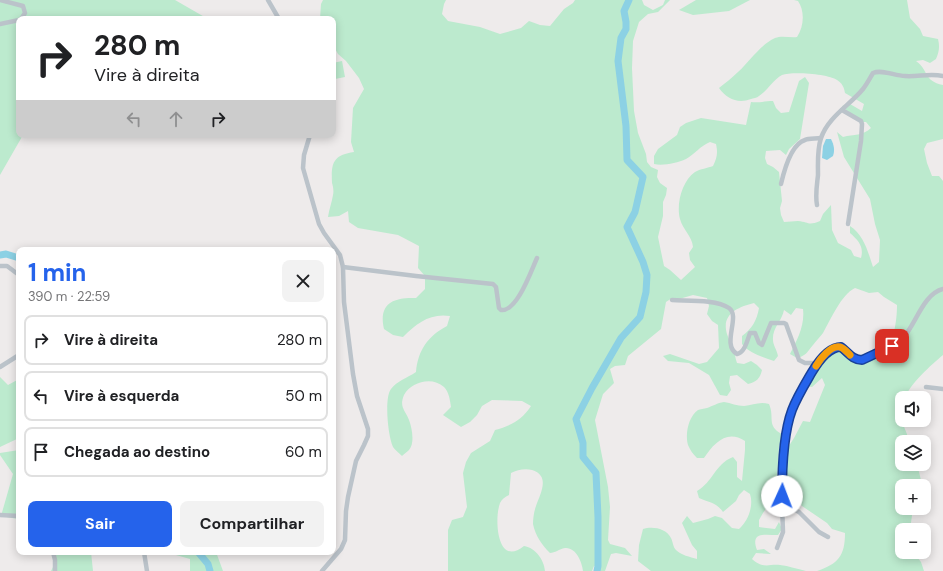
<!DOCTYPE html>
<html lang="pt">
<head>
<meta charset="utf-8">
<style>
	:root { --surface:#fff; --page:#f2f2f2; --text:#202124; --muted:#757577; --line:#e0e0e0; --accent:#2563eb }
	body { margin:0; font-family:"DM Sans",sans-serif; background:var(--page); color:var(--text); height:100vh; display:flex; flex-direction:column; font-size:15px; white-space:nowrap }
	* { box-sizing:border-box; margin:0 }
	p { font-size:13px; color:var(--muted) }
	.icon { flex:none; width:22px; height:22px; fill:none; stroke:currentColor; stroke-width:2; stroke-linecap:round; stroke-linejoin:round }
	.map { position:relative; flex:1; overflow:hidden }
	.sheet { position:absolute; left:16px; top:247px; width:320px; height:308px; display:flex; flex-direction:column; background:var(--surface); border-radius:8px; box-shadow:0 2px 10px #0003 }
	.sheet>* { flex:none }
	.guide { position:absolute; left:16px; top:16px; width:320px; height:122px; border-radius:8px; box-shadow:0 2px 10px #0003; background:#fff; color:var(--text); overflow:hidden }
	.controls { position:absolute; left:895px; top:391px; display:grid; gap:8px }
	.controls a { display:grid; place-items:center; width:36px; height:36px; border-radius:8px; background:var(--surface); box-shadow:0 2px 10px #0003; font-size:20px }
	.pin { position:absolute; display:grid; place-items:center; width:34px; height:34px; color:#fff; margin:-17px; border-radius:8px; box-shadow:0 2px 6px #0006 }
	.me { position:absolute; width:44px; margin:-22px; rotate:2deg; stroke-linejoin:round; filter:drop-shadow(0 0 3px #0008) }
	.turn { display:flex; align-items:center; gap:14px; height:84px; padding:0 12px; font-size:18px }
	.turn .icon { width:52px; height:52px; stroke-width:2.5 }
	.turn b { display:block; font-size:28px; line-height:34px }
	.lanes { display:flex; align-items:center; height:38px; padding:0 12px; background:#0003; justify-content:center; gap:20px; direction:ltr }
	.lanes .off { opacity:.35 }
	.round { display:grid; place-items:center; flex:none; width:42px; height:42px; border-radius:8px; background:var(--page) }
	.head { display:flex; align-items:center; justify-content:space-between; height:68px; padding:0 12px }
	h1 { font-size:24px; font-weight:700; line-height:30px; color:var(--accent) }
	.cta { display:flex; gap:8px; margin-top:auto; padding:8px 12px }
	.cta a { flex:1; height:46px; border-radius:8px; background:var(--accent); color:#fff; font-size:16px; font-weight:700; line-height:46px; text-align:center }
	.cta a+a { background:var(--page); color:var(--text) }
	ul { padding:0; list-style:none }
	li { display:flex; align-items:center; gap:12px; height:50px; margin:0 8px 6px; padding:0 4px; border:2px solid var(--line); border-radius:8px }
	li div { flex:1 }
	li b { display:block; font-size:15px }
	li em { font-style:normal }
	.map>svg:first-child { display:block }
	.green { fill:#bceace }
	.water { fill:#8cd1e4 }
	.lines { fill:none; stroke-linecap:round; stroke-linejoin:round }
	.river { stroke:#8cd1e4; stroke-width:7 }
	.street { stroke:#bbc3ca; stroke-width:4.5 }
	.route-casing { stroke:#184099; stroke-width:10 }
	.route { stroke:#2563eb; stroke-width:7 }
	.slow { stroke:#f59e0b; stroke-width:7 }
</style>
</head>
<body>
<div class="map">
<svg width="943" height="571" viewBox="0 0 943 571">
	<rect width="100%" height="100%" fill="#eeebeb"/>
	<g class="green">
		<path d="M0,0H175L208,19H19V135H23L0,175Z"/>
		<path d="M323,0H446L444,4L442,14L448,21L480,27L500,34L521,28L529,21L540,25L550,26L564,9L573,3L575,0H642L644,5L653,10L663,5L665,0H670L658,12L648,14L639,22L633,41L632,68L634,111L638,133L646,154L647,162L651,167L658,170L657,177L660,183L667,188L666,195L663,202V216L658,237L664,266L670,270L681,280L695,267L690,260L689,253L693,247C692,236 683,230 680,219C676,204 682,181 695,172C700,169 708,168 713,166C717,158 718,153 716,144L710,142C700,146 695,154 686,159C677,163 663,166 654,164V156L658,149L677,135L680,127L686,123L701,118L746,125L751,102C759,103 765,101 773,101L776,108L781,113L789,112L799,81L805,77L809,83L800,139L789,149L786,155L780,150L766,151L765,158L767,164L773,167L779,172L782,201L780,208L781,215L784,222C789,222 793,221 798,221C809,222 808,226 820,221L823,214L831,205L832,230L838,243L851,250L854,256L861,258C864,247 859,241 850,233V226C864,235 868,252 873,267L879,262L880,240L875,224L870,199L844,157L837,132L843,137C854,134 863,136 871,128L866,122H859L842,106L850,104L862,111L864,104L845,93C844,87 842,83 837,80C829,74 792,71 782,75C773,80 768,90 759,96C757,98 753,98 751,99C738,104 727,99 719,88C725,83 732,78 738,72C750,61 760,45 775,38C782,35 790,38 797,37C804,27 805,11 798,1L794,0H907L910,18L920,29L923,36L938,39C940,47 939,52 936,59L930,63L923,60L916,61C929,70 923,81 943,85V139L927,143L924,149L927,163L932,176H939L943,181V355C932,364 909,385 905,398H902L903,424L910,442H902V464H917L921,480L920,486H902V508H913L910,530H902V552H913L921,562L924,571H817C838,564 845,556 845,533L832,529L827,523L802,506L792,493L786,479L785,452L794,438L803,421L810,422L825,385L822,378L812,387L805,386L803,379L807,372L833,350H840C846,357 851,356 860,355C868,354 878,354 884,349C895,342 897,317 897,305L884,297L878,292L869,293L855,288C841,295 831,319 823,333C820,337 816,341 813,345C807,352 806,356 797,358L790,354C797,340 805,326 803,309L796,308L791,315L784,310C782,321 772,328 773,340C773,345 777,350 778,356L774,361C762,357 749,353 742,344V336C752,329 757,320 759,308L754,303C738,307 721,314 727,334C728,339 732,343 733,348C735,353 735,358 737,363L744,364L751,361L757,365L762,370C760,379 756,382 748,384L737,375L730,376L729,383L731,390L727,396L720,395L709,375L689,363L668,361L663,356L670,354L699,364L707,362L719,348L718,325L712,321L707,314L709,306L707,298L693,295L679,299L672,298L666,302L661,329L628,356L625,365L615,366L610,369L614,383L603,394L595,420L608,487L610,507L608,540L610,544L625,548L632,556L616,553L611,554L605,571H597L598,566H594L592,571H583C582,562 576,547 565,548C559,549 555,553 550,553C542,545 535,535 533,524C533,519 534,511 536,506C540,494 551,476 532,470C525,468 517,470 511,473L509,495C505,497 502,499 500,503C494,519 497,568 524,546C536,548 544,560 545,571H448V530L452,520L463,517L467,507L463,473L466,462L471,453L490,441L495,430C510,426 522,420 531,406L522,401L492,400L482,406L477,415L470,422L461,427L443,415L451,407C450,400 449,392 444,387C432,376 411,382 404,395C399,407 405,410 409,420C412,428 415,443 409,450C407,452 404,454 402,456C399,453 395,450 393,447C388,436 384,398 391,389C397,381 407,378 416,372C418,350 428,336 447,326L450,316C430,313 417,323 403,337L393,335L384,329C378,303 394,297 416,298L425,289V276L418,268L419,246L398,235L358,228L349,222L348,211L339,216L328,217C329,209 332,202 333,195C334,191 333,186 332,183C331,163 333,155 354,152L351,142L353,108L364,89L359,78L346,61L338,54L333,45V19H320L321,4Z"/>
		<path d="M696,0H750L729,11L693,15L679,10Z"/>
		<path d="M342,61L345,77L335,79L333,63Z"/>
		<path d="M0,377L8,385L19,379V438L0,447Z"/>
		<path d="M724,402C731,403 737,406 744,406C753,405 760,401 769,404C775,417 766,426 782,434L779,448L777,477L780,491L777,498L771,501L763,513L759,520V527L775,529L779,522L782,529L778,535C765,535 750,531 757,550L764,549L771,554L756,553L752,559C763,569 768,564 780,565C789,566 797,569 806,571H651L638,561L639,545L643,529C652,526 666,528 671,538C673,542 673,547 676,550C681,555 690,557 697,559V551L692,545L682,523L687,516L693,523L708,519L715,516L722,518L732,528L739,529C748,521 754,506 750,494L744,490L739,495L736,501L723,512C716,502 710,503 699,498L697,491C713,482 715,464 733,457L737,462V477L742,481L745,450V441C727,429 714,443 704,458H697C693,454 690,450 688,445C685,435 688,417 698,410C700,409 704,409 707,408C713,406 717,403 724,402Z"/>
		<path d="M19,450V519H18L1,516L13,474L0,455V453Z"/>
		<path d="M54,552H91L93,571H51L56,561Z"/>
		<path d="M175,552H216L223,571H190V559L176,555Z"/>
	</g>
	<path class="water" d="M826,139H831C834,145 835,150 833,156L827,160L822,158L823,146Z"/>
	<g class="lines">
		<g class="river">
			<path d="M0,255L6,254L19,258"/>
			<path d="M198,552L208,564L210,571"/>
			<path d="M597,571L598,566V517L596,473L583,457V443L576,419L592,388L621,338L640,317L646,292L647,275L643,262L627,227L635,212L643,177L627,160L626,126L618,61L621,38L626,29V22L624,11L629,0"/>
		</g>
		<g class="street">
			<path d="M0,0L23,6L25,13L21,19"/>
			<path d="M268,0L279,19"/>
			<path d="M0,24L19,20"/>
			<path d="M842,110L861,121L862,124L861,141L848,224"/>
			<path d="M310,135L304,155L303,168L319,224L324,233L340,255L343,267L344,302L353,374L357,396L368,429V436L364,445L356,461L348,497L346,511L345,540L341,549L322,571"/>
			<path d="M781,184C784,171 791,144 805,140C809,138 816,139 821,138"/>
			<path d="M817,205C815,195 817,185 818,175C818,162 817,150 821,138C828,117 850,105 863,89C867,84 870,78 873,73C882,69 895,76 905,76C918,77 930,73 943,76"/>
			<path d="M0,266H7L19,275"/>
			<path d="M343,267L416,276L493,284L496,287L499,308L501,310C517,312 531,271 537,258"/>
			<path d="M672,300C687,301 716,299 729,308C741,316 721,345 737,354C745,352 747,341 750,333H755L759,343L762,345L771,323H784L786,324L799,360L805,363H817"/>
			<path d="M0,367L19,355"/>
			<path d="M926,387L943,389"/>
			<path d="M0,515L19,516"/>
			<path d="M828,537L819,532L799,512L782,503C779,478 783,433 792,410C797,397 805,384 812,372C818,362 828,347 841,347C848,352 852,360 861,360C875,355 892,349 903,338C916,324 923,294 943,289"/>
			<path d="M777,548L783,532L782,503"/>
			<path d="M53,552L55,560V571"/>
			<path d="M144,552L147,571"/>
		</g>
	</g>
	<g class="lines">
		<g class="route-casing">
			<path id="route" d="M782,496C782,471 783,434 792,410C797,397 805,384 812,372C818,362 828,347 841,347C848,352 852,360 862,360L892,346"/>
		</g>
		<use href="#route" class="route"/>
		<path class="slow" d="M816,366C820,359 831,345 840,347C844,348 848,353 850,355"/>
	</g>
</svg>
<div class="controls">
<a><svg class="icon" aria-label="sound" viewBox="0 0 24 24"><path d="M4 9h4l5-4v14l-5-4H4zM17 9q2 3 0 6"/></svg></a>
<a><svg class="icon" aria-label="layers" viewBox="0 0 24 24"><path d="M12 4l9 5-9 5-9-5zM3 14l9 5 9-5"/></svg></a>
<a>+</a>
<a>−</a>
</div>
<div class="pin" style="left:892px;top:346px;background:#d93025"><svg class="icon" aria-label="arrive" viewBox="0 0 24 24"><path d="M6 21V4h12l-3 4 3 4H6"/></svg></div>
<svg class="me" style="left:782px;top:496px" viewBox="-20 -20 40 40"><circle r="19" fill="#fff"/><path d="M0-13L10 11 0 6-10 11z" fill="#2563eb"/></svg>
<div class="guide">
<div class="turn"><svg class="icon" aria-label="right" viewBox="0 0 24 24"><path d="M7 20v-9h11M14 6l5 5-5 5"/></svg><div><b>280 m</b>Vire à direita</div></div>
<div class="lanes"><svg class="icon off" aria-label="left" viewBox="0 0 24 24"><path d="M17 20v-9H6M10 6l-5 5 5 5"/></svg><svg class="icon off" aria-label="ahead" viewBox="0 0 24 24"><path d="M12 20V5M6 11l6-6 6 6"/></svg><svg class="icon" aria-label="right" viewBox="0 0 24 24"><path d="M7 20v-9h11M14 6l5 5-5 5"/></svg></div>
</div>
<section class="sheet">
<div class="head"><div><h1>1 min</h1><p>390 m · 22:59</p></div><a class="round"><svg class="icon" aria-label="close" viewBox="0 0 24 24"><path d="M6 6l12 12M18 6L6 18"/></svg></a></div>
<ul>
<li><svg class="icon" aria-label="right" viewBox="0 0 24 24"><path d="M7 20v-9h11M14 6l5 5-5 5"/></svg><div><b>Vire à direita</b></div><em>280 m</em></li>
<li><svg class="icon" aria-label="left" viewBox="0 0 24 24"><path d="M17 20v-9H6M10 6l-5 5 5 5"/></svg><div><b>Vire à esquerda</b></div><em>50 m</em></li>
<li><svg class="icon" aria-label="arrive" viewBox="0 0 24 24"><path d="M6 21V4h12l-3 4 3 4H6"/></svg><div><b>Chegada ao destino</b></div><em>60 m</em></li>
</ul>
<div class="cta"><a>Sair</a><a>Compartilhar</a></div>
</section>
</div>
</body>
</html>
